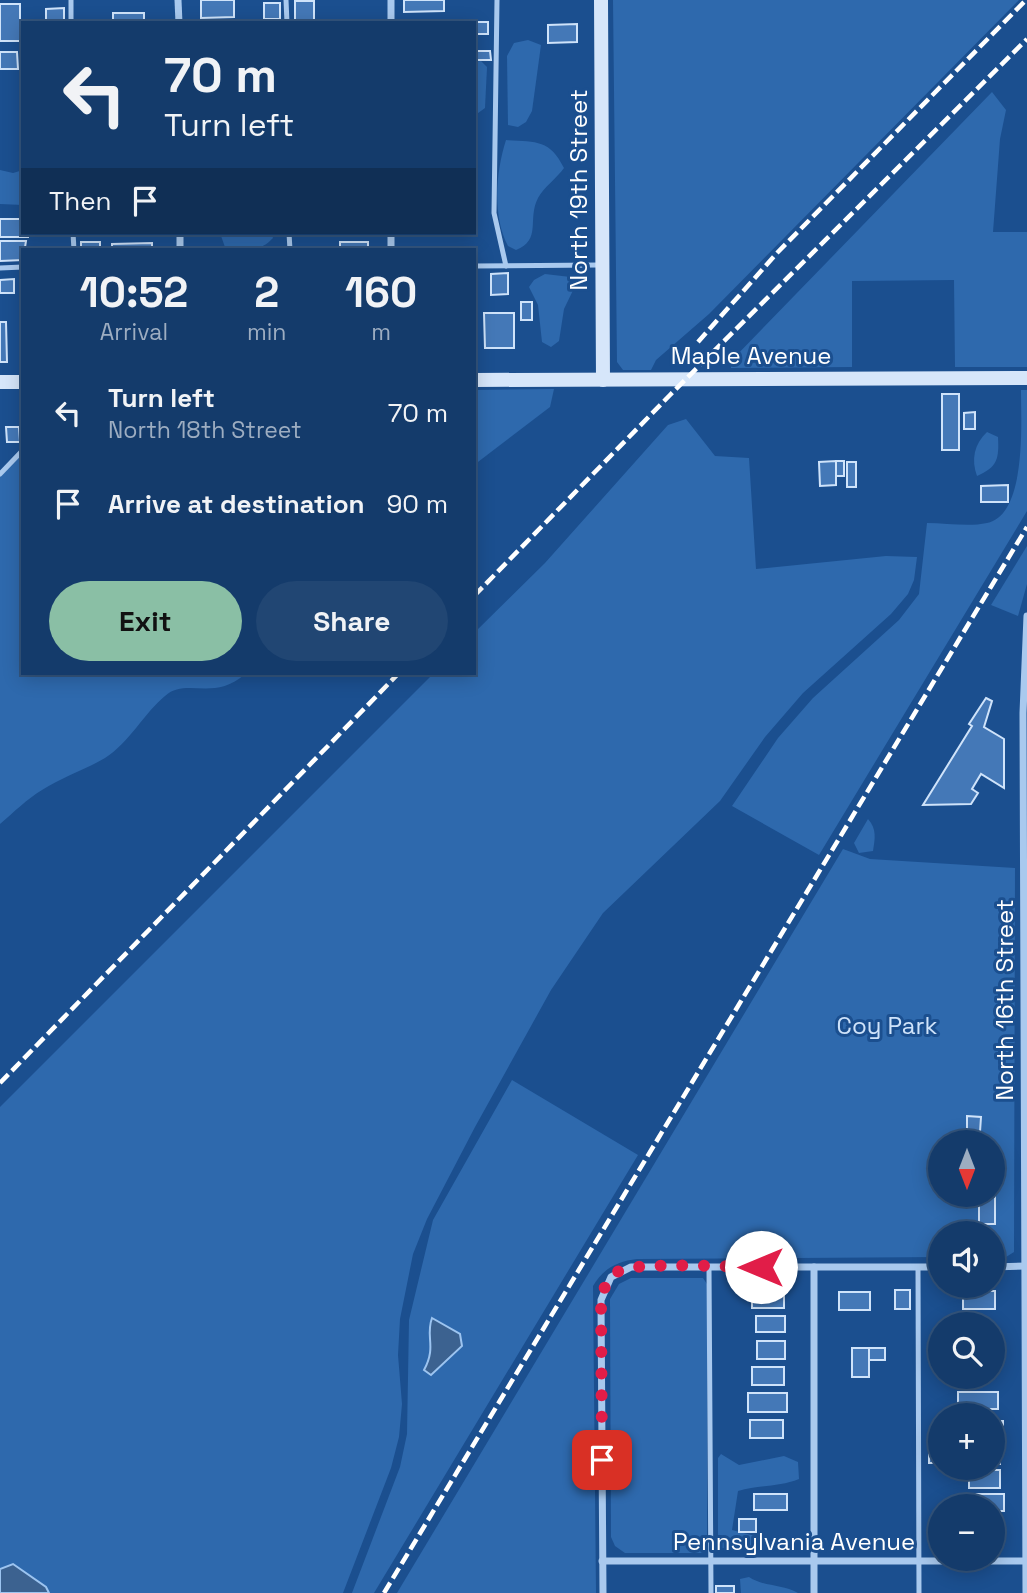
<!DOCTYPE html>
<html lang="en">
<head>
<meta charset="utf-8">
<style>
	:root { --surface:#143b6b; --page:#214673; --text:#f1f3f6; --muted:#9dadc1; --line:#33557e; --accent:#8abfa5 }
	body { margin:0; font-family:"Space Grotesk",sans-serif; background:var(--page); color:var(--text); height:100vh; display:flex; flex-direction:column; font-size:26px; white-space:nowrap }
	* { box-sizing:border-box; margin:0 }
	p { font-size:23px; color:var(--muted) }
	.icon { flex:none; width:38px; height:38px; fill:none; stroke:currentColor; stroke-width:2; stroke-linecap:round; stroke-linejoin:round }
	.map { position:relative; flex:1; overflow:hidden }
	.drawer { position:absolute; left:21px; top:248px; width:455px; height:427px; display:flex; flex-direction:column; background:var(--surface); border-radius:0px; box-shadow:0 4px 18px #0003,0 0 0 2px var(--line) }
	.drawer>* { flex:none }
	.guide { position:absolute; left:21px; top:21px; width:455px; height:214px; border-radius:0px; box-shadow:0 4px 18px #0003,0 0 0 2px var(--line); background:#143b6b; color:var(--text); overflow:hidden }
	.needle { width:46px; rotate:180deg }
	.fabs { position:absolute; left:928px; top:1130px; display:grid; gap:14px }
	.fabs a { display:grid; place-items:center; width:77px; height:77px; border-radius:50%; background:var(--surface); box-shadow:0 4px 18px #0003,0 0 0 2px var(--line); font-size:35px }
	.pin { position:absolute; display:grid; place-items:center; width:60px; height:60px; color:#fff; margin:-30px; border-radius:14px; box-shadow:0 4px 10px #0006 }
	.me { position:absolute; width:77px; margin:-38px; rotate:270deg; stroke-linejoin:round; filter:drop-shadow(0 0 5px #0008) }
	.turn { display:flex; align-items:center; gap:24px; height:147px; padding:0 28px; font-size:32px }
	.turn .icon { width:91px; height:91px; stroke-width:2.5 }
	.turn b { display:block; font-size:49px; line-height:60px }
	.then { display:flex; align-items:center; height:66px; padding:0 28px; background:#0003; gap:14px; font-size:26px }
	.eta { display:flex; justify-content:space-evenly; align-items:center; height:119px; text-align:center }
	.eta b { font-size:42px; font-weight:700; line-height:49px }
	.button { display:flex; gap:14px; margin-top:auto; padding:14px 28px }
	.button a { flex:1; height:80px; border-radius:42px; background:var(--accent); color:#111; font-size:28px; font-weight:700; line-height:80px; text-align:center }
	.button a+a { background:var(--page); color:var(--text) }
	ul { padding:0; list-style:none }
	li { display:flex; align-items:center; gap:21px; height:91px; padding:0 28px }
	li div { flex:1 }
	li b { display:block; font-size:26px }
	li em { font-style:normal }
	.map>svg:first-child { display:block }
	.green { fill:#2e69ad; fill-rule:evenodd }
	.water { fill:#3c6290; stroke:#9cc4f0; stroke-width:2 }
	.building { fill:#4478b7; stroke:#cfe3fa; stroke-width:2 }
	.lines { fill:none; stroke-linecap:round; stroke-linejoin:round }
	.lane { stroke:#a9c9ee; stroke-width:5 }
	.street { stroke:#a9c9ee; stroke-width:7 }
	.secondary { stroke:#d6e6fa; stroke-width:14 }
	.rail { stroke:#fff; stroke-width:4.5; stroke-dasharray:12 5; stroke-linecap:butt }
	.route { stroke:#e11d48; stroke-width:12; stroke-dasharray:0 21.6 }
	.labels { text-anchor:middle; stroke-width:6; stroke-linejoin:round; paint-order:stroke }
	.street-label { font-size:24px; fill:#fff; stroke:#1b4f8f }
	.park-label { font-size:24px; fill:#cfe3fa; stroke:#1b4f8f }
</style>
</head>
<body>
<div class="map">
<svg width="1027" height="1593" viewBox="0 0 1027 1593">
	<rect width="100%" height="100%" fill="#1b4f8f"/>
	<g class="green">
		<path d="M613,0H1019L709,314L656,360L651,370H623L617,362Z"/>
		<path d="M528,40L541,45L532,111L526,122L518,127L508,125L507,56L514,43Z"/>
		<path d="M481,61L487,67L485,108L474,116V62Z"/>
		<path d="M992,92L1006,110L1000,139L993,232H1027V367H955L954,280L852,281V367L731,368V361Z"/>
		<path d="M506,140C536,142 550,139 564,168C557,178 544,187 538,198C527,219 542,240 516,250L508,246C492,216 496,171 506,140Z"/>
		<path d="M0,170L13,173L23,170V205L0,204Z"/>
		<path d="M220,233H271L273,238C259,253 246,250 226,250Z"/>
		<path d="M545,274L579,278L564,309L559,341L551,347L542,342L538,305L529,287L534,280Z"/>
		<path d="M554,389L550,407L474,465V390Z"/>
		<path d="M1021,390H1027V511L819,855L732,806L778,738L813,698L899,620L919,594L927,523C946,523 969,527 987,523C1027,515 1021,422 1021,390Z"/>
		<path d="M686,419L715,456L749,458L756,569L886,556L917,557L914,580L908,594L891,614L803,693L765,737L720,801L603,913L551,990L475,1127L427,1219L413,1254L400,1319L398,1355L402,1404L399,1437L391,1468L343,1593H0V1107L433,674H474V633L545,563L668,425Z"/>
		<path d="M987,432L998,437C999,458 998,467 977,476C971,460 974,444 987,432Z"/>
		<path d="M23,453V674H245C214,702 186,677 165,696C145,712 129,743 105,758C85,770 62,777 42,790C27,799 14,812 0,824V477Z"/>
		<path d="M1027,546V584L1018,616L991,605Z"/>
		<path d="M868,819C877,829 875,839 873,851L859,853L854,843Z"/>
		<path d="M843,849L870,859L1015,868L1014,1252L1006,1257L992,1258V1234H940V1257L637,1259C617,1261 603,1269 593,1286L596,1593H397ZM940,1143H992V1195H940Z"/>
		<path d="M512,1080L638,1155L374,1593H352L400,1467L407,1434L409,1320L433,1220Z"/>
		<path d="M631,1278H703L707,1284V1547L703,1553H625L615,1546L611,1537L610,1299L619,1284Z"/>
		<path d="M721,1454L739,1465L784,1456L798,1462L799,1479C779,1487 759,1485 738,1491L732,1530L759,1537L764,1544L754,1550L722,1548L718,1544V1458Z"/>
		<path d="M749,1577C764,1587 782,1584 798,1593H741L740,1579Z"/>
	</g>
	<g class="water">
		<path d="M432,1318L460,1334L462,1346L431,1375L424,1370C437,1346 425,1337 432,1318Z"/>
		<path d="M13,1564L46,1587L49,1593H0V1569Z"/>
	</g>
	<g class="building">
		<path d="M201,0H234V17L201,18Z"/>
		<path d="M404,0H444V11L404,12Z"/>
		<rect x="295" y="1" width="19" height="22"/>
		<rect x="264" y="3" width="16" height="16"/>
		<rect x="0" y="4" width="20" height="37"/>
		<path d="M64,8V23H46V9Z"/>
		<rect x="113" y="13" width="31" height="10"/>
		<rect x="475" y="22" width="13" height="12"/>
		<path d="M577,24V42L548,43V25Z"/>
		<path d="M475,51H490L491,60H475Z"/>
		<path d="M0,52H17L18,69H0Z"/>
		<path d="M0,219H23V233H28V237H0Z"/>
		<path d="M0,241H26L23,260L0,261Z"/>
		<rect x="81" y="242" width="19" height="8"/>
		<rect x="340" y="242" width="28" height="8"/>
		<path d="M152,243V250H112V244Z"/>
		<path d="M508,273V294L491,295V274Z"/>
		<path d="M14,279V293H0V280Z"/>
		<rect x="521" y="302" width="11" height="18"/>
		<path d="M484,313H514V348H485Z"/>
		<path d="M0,322H6L7,362H0Z"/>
		<rect x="942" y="394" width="17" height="56"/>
		<path d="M975,412V429H964V413Z"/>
		<path d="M6,427H19L20,442H7Z"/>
		<rect x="836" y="461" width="8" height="15"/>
		<path d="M836,461V485L820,486L819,462Z"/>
		<rect x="847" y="462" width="9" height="25"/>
		<path d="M1008,485V502H981V486Z"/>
		<path d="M986,698L992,701L984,727L1004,739V788L981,774L972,789L978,793L971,804L923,805L972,726L969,724Z"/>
		<path d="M967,1116L981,1117L980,1132H967Z"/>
		<rect x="979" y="1197" width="16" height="27"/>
		<rect x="895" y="1290" width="15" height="19"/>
		<rect x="963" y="1291" width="32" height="18"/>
		<rect x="752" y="1292" width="32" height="16"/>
		<rect x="839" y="1292" width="31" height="18"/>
		<rect x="756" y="1316" width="29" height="16"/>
		<rect x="757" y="1341" width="28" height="18"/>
		<rect x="852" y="1348" width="17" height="29"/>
		<rect x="869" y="1348" width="16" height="12"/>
		<rect x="752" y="1367" width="32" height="18"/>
		<rect x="958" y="1392" width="40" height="17"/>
		<rect x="748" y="1393" width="39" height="19"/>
		<rect x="750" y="1420" width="33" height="18"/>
		<rect x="992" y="1421" width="11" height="18"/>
		<rect x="992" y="1446" width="8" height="18"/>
		<rect x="929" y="1448" width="11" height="15"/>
		<rect x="969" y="1470" width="31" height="18"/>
		<rect x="754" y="1494" width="33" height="16"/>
		<path d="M965,1494H1004V1511H992V1507H965Z"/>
		<rect x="739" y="1519" width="17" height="13"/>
		<rect x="716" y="1586" width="18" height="7"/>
	</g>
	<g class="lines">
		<g class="lane">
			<path d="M71,0V23"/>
			<path d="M286,0L287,23"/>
			<path d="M497,0L494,213L506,266"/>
			<path d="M73,233L74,250"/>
			<path d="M289,233L290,250"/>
			<path d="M474,266L599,265"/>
			<path d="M0,268L23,267"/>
			<path d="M0,474L23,450"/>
			<path d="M709,1267L711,1593"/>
			<path d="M918,1267L919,1593"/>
		</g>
		<g class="street">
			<path d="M178,0L179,23"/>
			<path d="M391,0V23"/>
			<path d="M180,233V250"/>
			<path d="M391,233V250"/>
			<path d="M814,1267V1593"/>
			<path d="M992,1267L1026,1266"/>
			<path d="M602,1561H1027"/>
			<path d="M603,1593L601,1300L611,1277L631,1267H940"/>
			<path d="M1026,1593L1023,713L1027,616"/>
		</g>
		<g class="secondary">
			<path d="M601,0L603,380"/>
			<path d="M474,380L1027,378"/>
			<path d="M0,382H23"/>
		</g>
		<g class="rail">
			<path d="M698,342L777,253L1026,0"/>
			<path d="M474,596L670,395L1027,39"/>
			<path d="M0,1083L398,674"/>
			<path d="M384,1593L1027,527"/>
		</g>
	</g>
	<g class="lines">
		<path class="route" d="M602,1460L601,1300C604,1287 608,1276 621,1270C641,1262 734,1267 761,1267"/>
	</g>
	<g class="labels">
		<g class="street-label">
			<text transform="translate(579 190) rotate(-90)" y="8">North 19th Street</text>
			<text x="751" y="364">Maple Avenue</text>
			<text transform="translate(1005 1000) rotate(-90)" y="8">North 16th Street</text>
			<text x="794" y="1550">Pennsylvania Avenue</text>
		</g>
		<g class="park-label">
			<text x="887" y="1034">Coy Park</text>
		</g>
	</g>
</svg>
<div class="fabs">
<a><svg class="needle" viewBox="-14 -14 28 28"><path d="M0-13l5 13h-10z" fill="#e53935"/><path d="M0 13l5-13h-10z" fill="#9dadc1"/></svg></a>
<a><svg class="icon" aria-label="sound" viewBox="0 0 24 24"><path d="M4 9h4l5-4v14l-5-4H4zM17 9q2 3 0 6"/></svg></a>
<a><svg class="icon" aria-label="search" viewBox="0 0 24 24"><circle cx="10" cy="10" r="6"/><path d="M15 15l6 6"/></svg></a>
<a>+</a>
<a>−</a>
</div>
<div class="pin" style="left:602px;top:1460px;background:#d93025"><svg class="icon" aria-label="arrive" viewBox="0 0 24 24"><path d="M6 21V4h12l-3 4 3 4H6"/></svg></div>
<svg class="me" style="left:761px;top:1267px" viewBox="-20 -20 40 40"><circle r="19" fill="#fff"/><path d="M0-13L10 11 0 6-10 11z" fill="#e11d48"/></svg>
<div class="guide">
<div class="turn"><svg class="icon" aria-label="left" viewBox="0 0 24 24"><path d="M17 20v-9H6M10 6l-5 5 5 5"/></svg><div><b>70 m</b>Turn left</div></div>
<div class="then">Then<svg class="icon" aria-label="arrive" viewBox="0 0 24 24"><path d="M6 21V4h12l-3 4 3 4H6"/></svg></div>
</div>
<section class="drawer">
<div class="eta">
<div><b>10:52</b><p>Arrival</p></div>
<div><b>2</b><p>min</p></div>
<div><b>160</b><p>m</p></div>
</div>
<ul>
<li><svg class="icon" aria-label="left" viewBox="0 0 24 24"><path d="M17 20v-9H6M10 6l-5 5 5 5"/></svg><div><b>Turn left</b><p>North 18th Street</p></div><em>70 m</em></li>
<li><svg class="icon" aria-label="arrive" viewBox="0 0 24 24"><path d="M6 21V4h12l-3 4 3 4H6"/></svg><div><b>Arrive at destination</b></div><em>90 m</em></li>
</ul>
<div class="button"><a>Exit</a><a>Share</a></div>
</section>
</div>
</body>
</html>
